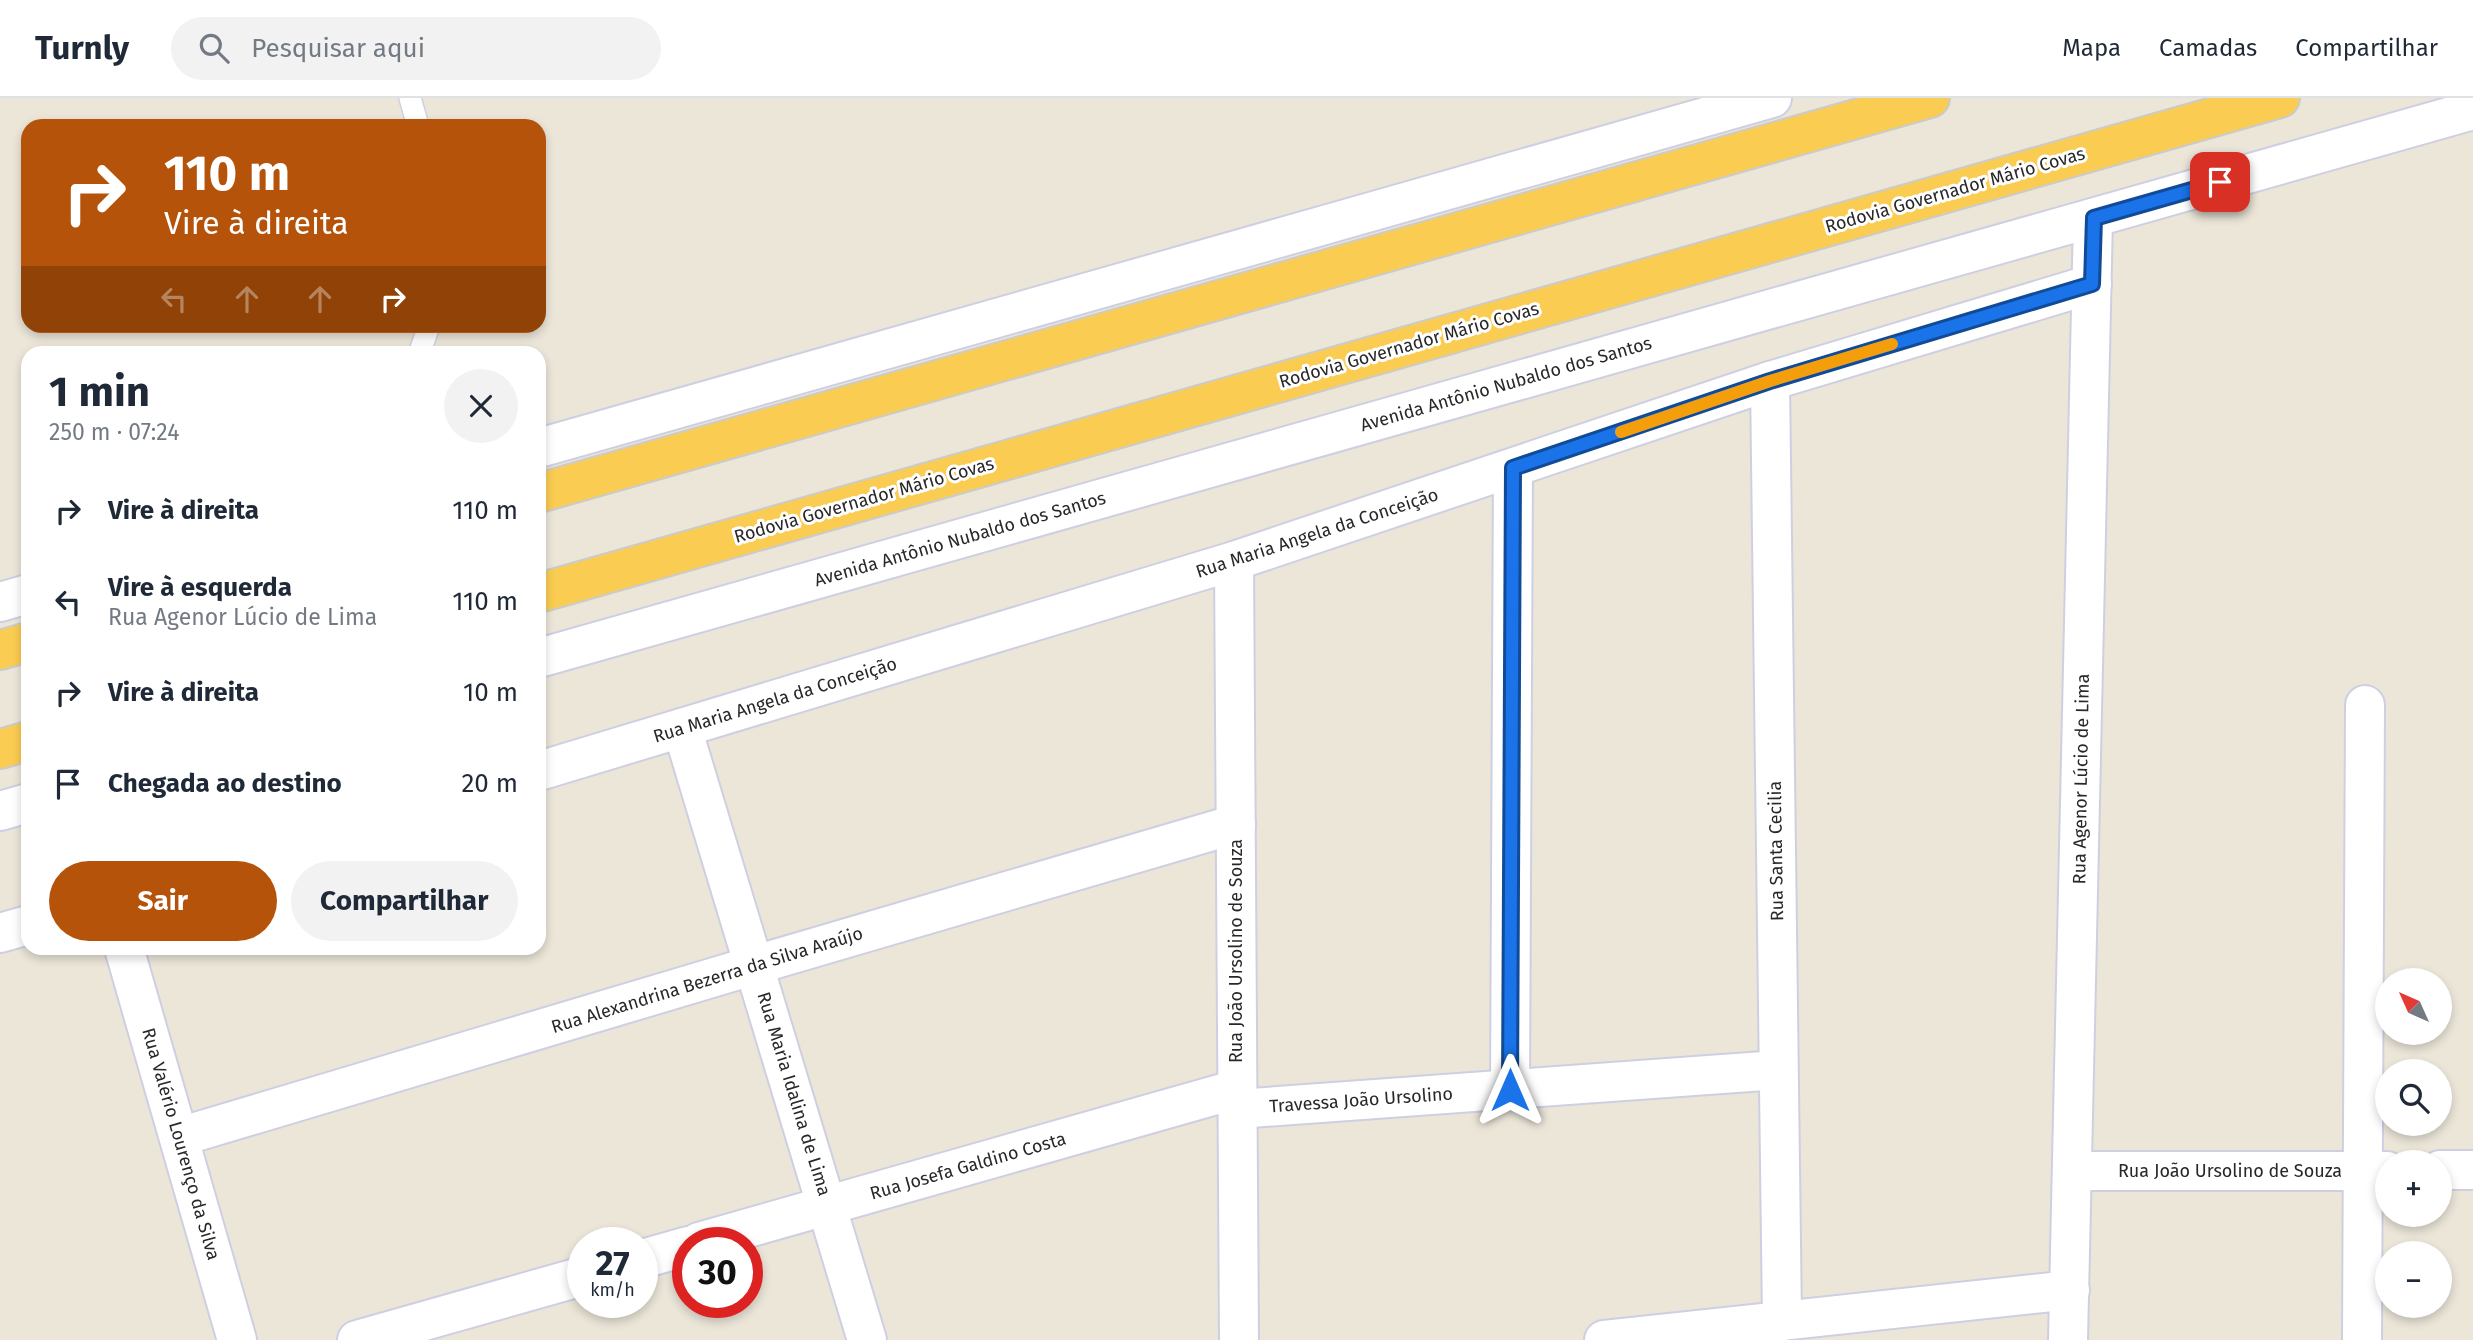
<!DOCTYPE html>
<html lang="pt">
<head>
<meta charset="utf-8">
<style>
	:root { --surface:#fff; --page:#f2f2f3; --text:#1f2937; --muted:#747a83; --line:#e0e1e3; --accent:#b45309 }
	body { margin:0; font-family:"Fira Sans",sans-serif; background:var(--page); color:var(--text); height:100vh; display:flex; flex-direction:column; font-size:26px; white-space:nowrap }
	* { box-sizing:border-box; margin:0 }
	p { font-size:23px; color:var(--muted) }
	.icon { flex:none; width:38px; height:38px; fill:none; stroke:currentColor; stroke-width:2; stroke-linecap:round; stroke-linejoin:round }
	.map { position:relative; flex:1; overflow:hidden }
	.drawer { position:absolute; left:21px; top:248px; width:525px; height:609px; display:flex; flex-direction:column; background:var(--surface); border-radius:21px; box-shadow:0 4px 10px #0003 }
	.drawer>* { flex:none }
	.hud { position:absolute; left:21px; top:21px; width:525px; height:214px; border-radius:21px; box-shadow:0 4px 10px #0003; background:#b45309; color:#fff; overflow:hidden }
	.needle { width:46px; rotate:315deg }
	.buttons { position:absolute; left:2375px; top:870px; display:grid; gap:14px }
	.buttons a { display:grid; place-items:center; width:77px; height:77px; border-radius:50%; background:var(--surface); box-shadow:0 4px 10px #0003; font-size:35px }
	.speed { position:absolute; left:567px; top:1129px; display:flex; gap:14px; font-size:35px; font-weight:700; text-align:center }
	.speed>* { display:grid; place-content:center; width:91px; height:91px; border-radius:50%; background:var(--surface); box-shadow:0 4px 10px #0003; line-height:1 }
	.speed small { font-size:18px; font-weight:400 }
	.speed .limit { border:10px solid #d22; background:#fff; color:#111 }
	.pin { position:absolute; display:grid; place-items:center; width:60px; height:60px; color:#fff; margin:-30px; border-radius:14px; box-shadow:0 4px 10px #0006 }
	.me { position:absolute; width:77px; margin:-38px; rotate:0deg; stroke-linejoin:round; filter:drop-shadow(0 0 5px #0008) }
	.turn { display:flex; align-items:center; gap:24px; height:147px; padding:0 28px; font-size:32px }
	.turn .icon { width:91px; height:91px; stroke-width:2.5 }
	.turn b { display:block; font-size:49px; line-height:60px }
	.lanes { display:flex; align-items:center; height:66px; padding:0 28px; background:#0003; justify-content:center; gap:35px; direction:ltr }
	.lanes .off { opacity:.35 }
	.round { display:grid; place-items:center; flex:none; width:74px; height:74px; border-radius:37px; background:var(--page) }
	.overview { display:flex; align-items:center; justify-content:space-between; height:119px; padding:0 28px }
	h1 { font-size:42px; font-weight:700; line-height:52px }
	.primary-button { display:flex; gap:14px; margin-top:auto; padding:14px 28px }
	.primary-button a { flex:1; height:80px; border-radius:42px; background:var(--accent); color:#fff; font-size:28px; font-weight:700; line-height:80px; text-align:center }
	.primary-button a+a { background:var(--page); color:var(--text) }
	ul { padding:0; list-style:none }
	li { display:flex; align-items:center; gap:21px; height:91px; padding:0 28px }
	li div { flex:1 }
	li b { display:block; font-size:26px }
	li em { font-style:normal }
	header { display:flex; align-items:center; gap:42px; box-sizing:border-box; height:98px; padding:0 35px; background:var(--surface); border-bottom:2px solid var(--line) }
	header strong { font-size:33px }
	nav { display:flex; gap:38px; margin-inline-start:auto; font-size:24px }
	.search { width:490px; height:63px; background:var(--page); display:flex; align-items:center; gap:18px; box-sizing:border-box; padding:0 24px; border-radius:38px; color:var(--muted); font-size:26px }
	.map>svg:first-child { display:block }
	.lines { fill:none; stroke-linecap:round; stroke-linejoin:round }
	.service-casing { stroke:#cecfe2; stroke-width:24 }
	.minor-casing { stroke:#cecfe2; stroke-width:42 }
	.tertiary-casing { stroke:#cecfe2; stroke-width:42 }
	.trunk-casing { stroke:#cbcbcb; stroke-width:42 }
	.service { stroke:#fff; stroke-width:21 }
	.minor { stroke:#fff; stroke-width:38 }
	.tertiary { stroke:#fff; stroke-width:38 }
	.trunk { stroke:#facc52; stroke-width:38 }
	.route-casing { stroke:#114b97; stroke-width:18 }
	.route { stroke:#1a73e8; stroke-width:12 }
	.slow { stroke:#f59e0b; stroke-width:12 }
	.labels { text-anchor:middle; stroke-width:6; stroke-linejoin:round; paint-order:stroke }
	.street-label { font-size:18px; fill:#282828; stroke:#fff }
</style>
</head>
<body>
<header>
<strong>Turnly</strong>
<div class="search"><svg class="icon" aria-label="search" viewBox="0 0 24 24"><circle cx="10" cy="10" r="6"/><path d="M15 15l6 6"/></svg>Pesquisar aqui</div>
<nav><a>Mapa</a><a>Camadas</a><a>Compartilhar</a></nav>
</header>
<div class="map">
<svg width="2473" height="1242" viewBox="0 0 2473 1242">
	<rect width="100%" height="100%" fill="#ece6d9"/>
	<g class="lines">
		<g class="service-casing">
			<g id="service">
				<path d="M410,0L418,28"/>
				<path d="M419,256L429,228"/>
			</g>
		</g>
		<g class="minor-casing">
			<g id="minor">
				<path d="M1770,283L1782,1223"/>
				<path d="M1234,463L1239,1242"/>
				<path d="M682,630L867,1242"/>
				<path d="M539,673L1234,463L1770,283L2092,186"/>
				<path d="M0,835L28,827"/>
				<path d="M124,850L237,1242"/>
				<path d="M1510,992L1513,370"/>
				<path d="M1237,1011L1778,972"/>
				<path d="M179,1039L755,867L1236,726"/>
				<path d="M2440,1072H2473"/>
				<path d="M2072,1073H2387"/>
				<path d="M699,1144L1237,991"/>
				<path d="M642,1161L688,1148"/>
				<path d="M357,1242L583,1178"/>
				<path d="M1604,1242L2070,1192"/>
				<path d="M2068,1242L2093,120"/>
				<path d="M2362,1242L2365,607"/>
			</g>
		</g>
		<g class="tertiary-casing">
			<g id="tertiary">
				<path d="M539,350L1772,0"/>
				<path d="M0,504L28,496"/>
				<path d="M539,560L2473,12"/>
				<path d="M0,713L28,705"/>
			</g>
		</g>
		<g class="trunk-casing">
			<g id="trunk">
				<path d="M539,395L1930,0"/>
				<path d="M539,495L2280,0"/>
				<path d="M0,552L28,544"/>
				<path d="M0,651L28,643"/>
			</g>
		</g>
		<use href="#service" class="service"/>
		<use href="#minor" class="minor"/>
		<use href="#tertiary" class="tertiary"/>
		<use href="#trunk" class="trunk"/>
	</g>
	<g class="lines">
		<g class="route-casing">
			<path id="route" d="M1510,992L1513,370L1770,283L2092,186L2094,120L2220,84"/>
		</g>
		<use href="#route" class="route"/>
		<path class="slow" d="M1621,334L1770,283L1892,246"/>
	</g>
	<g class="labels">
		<g class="street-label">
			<text transform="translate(1955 92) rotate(-16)" y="6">Rodovia Governador Mário Covas</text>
			<text transform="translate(1409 247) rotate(-16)" y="6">Rodovia Governador Mário Covas</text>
			<text transform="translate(1506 286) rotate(-16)" y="6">Avenida Antônio Nubaldo dos Santos</text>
			<text transform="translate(864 402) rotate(-16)" y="6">Rodovia Governador Mário Covas</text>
			<text transform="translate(1317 435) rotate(-18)" y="6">Rua Maria Angela da Conceição</text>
			<text transform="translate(960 441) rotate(-16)" y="6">Avenida Antônio Nubaldo dos Santos</text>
			<text transform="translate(775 602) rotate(-17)" y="6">Rua Maria Angela da Conceição</text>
			<text transform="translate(2081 681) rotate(-89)" y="6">Rua Agenor Lúcio de Lima</text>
			<text transform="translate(1776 753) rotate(-91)" y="6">Rua Santa Cecilia</text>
			<text transform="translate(1236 853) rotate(-90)" y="6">Rua João Ursolino de Souza</text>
			<text transform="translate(707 882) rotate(-17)" y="6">Rua Alexandrina Bezerra da Silva Araújo</text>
			<text transform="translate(794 996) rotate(73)" y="6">Rua Maria Idalina de Lima</text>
			<text transform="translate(1361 1002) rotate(-4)" y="6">Travessa João Ursolino</text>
			<text transform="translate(181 1046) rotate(74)" y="6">Rua Valério Lourenço da Silva</text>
			<text transform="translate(968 1068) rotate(-16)" y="6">Rua Josefa Galdino Costa</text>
			<text x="2230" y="1079">Rua João Ursolino de Souza</text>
		</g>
	</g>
</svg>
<div class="buttons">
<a><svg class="needle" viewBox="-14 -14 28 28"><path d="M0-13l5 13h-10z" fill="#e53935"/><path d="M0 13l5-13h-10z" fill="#747a83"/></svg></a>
<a><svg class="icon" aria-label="search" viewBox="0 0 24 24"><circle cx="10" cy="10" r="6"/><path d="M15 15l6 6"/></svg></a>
<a>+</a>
<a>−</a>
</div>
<div class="speed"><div>27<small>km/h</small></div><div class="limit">30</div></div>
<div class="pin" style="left:2220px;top:84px;background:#d93025"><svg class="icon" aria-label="arrive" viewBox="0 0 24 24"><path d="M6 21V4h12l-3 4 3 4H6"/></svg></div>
<svg class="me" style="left:1510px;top:992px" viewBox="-20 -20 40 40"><path d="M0-17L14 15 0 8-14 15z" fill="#1a73e8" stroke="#fff" stroke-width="4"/></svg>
<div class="hud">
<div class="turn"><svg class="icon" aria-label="right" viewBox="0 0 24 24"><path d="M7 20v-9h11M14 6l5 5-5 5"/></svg><div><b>110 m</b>Vire à direita</div></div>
<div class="lanes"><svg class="icon off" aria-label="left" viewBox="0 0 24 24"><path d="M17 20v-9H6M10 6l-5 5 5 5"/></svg><svg class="icon off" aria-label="ahead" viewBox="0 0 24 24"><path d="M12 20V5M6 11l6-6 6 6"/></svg><svg class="icon off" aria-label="ahead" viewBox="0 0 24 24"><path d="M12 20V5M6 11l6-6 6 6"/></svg><svg class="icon" aria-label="right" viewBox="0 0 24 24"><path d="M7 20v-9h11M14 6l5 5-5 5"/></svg></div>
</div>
<section class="drawer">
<div class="overview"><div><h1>1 min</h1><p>250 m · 07:24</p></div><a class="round"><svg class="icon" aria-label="close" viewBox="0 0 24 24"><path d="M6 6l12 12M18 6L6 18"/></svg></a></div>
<ul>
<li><svg class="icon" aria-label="right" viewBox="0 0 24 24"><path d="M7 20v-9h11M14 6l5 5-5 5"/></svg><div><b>Vire à direita</b></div><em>110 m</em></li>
<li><svg class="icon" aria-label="left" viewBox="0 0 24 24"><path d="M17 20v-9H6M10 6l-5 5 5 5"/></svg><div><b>Vire à esquerda</b><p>Rua Agenor Lúcio de Lima</p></div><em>110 m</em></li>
<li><svg class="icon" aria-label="right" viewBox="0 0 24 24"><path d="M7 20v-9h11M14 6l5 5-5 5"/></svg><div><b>Vire à direita</b></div><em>10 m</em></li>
<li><svg class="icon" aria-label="arrive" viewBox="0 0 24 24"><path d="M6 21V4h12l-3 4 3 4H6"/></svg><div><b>Chegada ao destino</b></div><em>20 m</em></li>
</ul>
<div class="primary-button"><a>Sair</a><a>Compartilhar</a></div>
</section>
</div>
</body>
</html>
